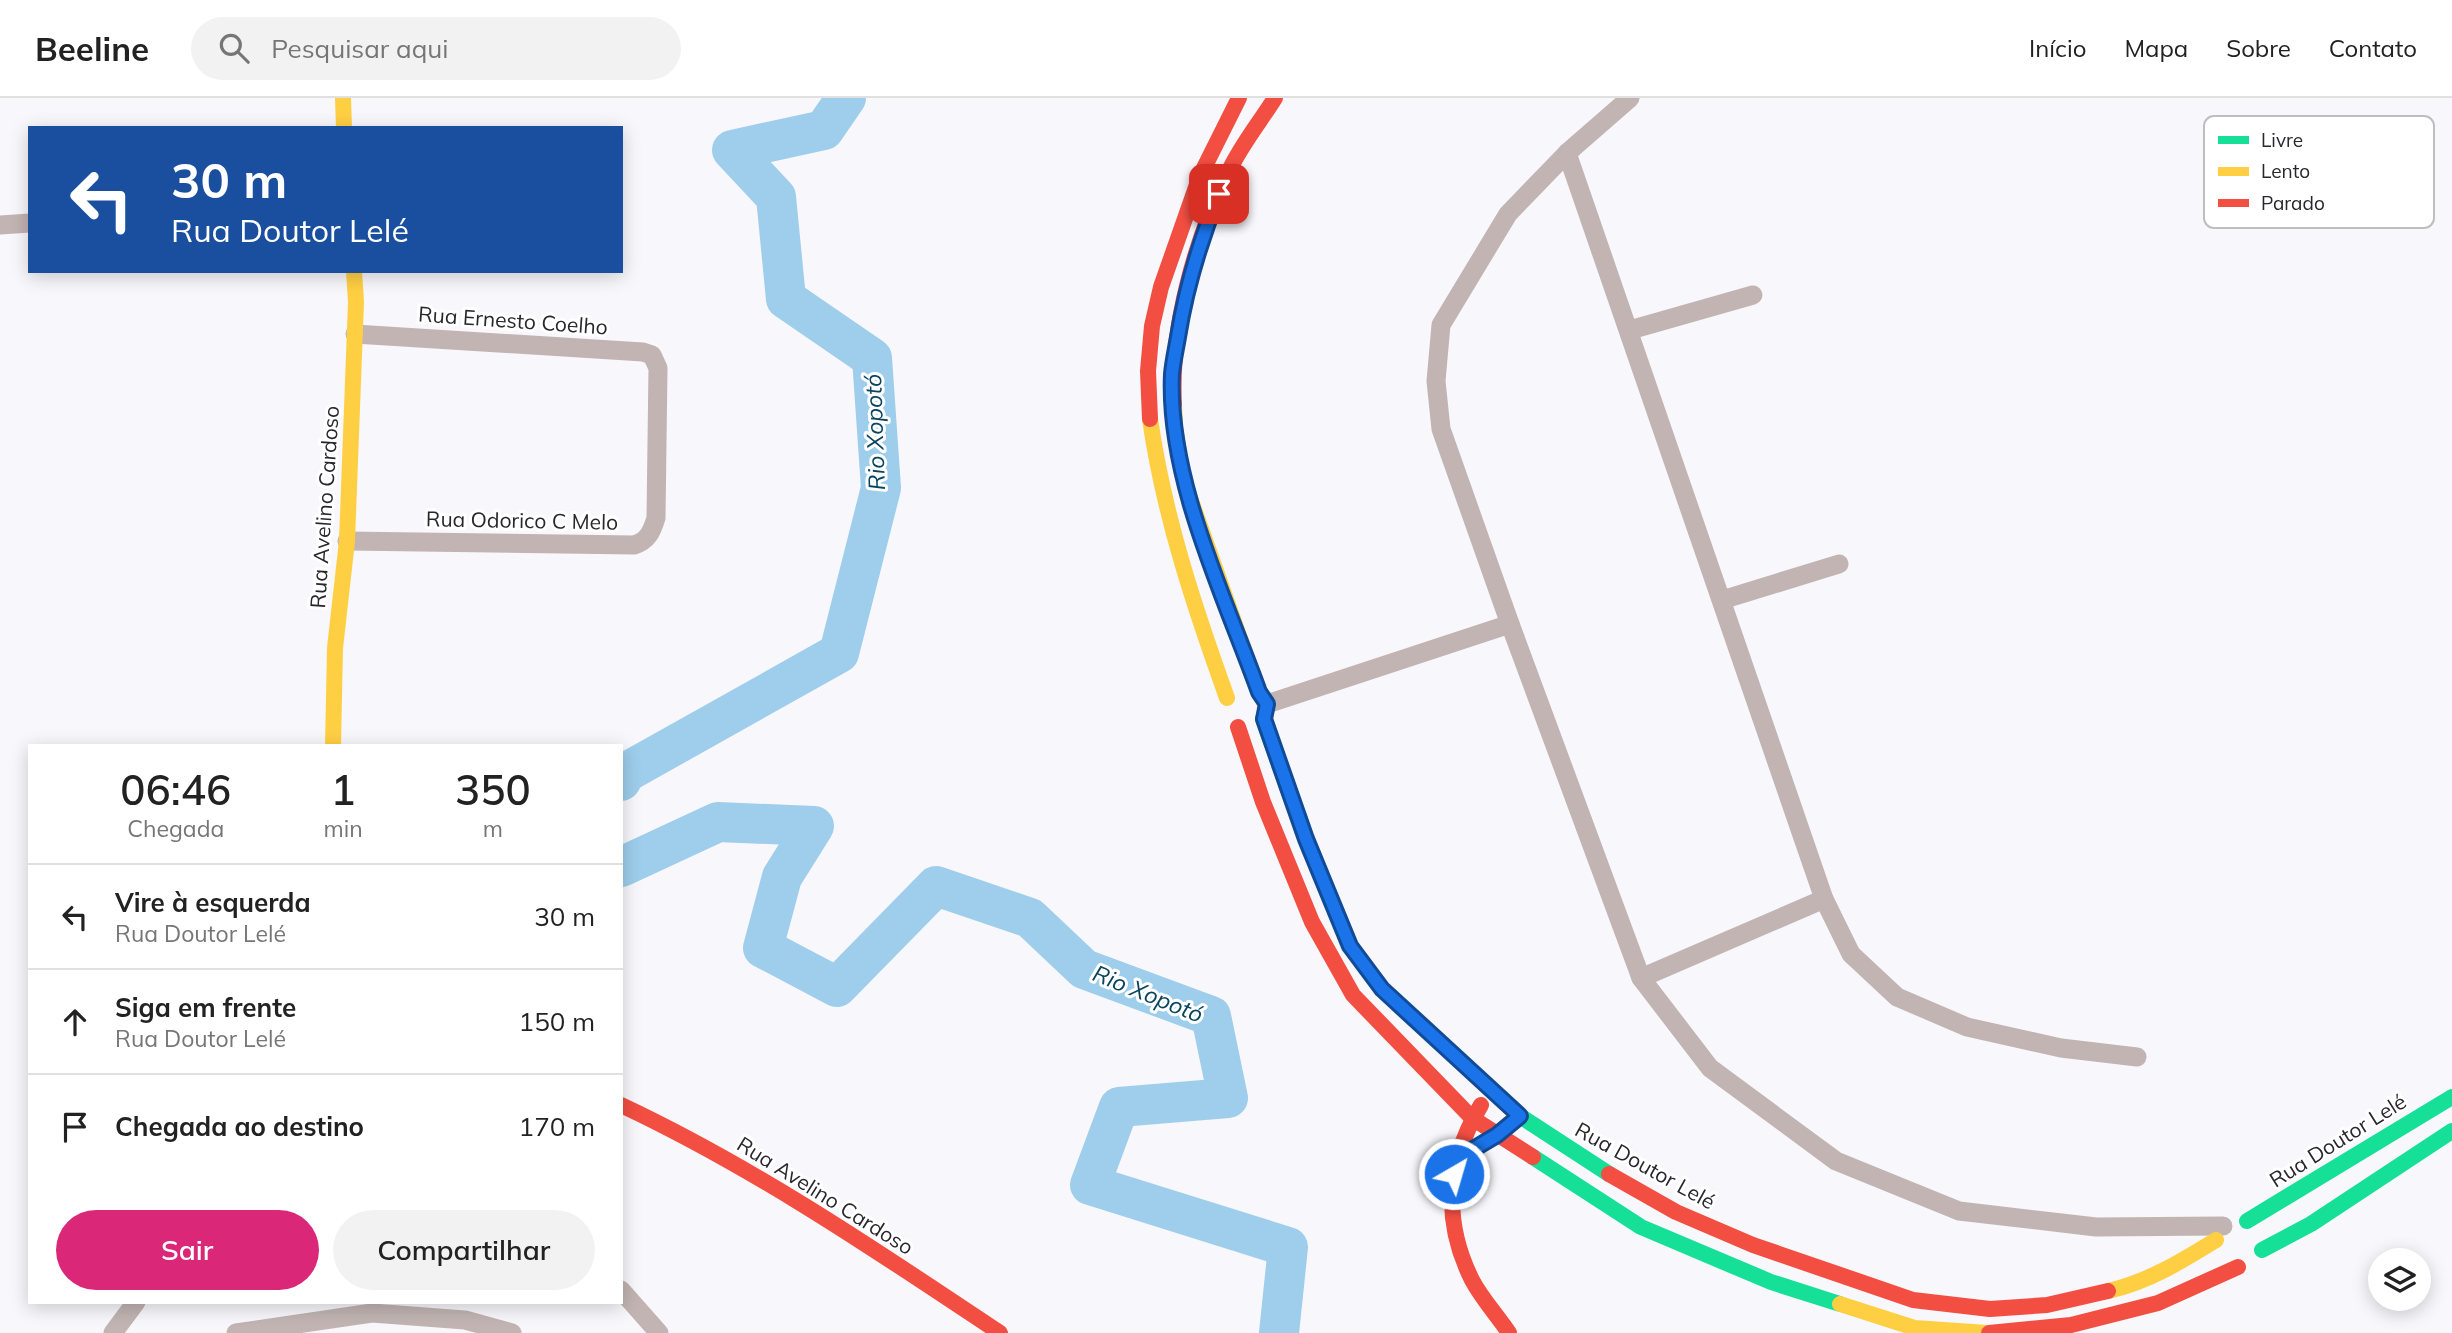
<!DOCTYPE html>
<html lang="pt">
<head>
<meta charset="utf-8">
<style>
	:root { --surface:#fff; --page:#f2f2f2; --text:#222; --muted:#767676; --line:#e0e0e0; --accent:#db2777 }
	body { margin:0; font-family:Mulish,sans-serif; background:var(--page); color:var(--text); height:100vh; display:flex; flex-direction:column; font-size:26px; white-space:nowrap }
	* { box-sizing:border-box; margin:0 }
	p { font-size:23px; color:var(--muted) }
	.icon { flex:none; width:38px; height:38px; fill:none; stroke:currentColor; stroke-width:2; stroke-linecap:round; stroke-linejoin:round }
	.map { position:relative; flex:1; overflow:hidden }
	.panel { position:absolute; left:28px; top:646px; width:595px; height:560px; display:flex; flex-direction:column; background:var(--surface); border-radius:0px; box-shadow:0 4px 18px #0003 }
	.panel>* { flex:none }
	.guide { position:absolute; left:28px; top:28px; width:595px; height:147px; border-radius:0px; box-shadow:0 4px 18px #0003; background:#1a4fa0; color:#fff; overflow:hidden }
	.controls { position:absolute; left:2368px; top:1150px; display:grid; gap:14px }
	.controls a { display:grid; place-items:center; width:63px; height:63px; border-radius:50%; background:var(--surface); box-shadow:0 4px 18px #0003; font-size:35px }
	.pin { position:absolute; display:grid; place-items:center; width:60px; height:60px; color:#fff; margin:-30px; border-radius:14px; box-shadow:0 4px 10px #0006 }
	.me { position:absolute; width:77px; margin:-38px; rotate:38deg; stroke-linejoin:round; filter:drop-shadow(0 0 5px #0008) }
	.turn { display:flex; align-items:center; gap:24px; height:147px; padding:0 28px; font-size:32px }
	.turn .icon { width:91px; height:91px; stroke-width:2.5 }
	.turn b { display:block; font-size:49px; line-height:60px }
	.eta { display:flex; justify-content:space-evenly; align-items:center; height:119px; text-align:center }
	.eta b { font-size:42px; font-weight:600; line-height:49px }
	.button { display:flex; gap:14px; margin-top:auto; padding:14px 28px }
	.button a { flex:1; height:80px; border-radius:42px; background:var(--accent); color:#fff; font-size:28px; font-weight:600; line-height:80px; text-align:center }
	.button a+a { background:var(--page); color:var(--text) }
	ul { padding:0; list-style:none }
	li { display:flex; align-items:center; gap:21px; height:105px; padding:0 28px; border-top:2px solid var(--line) }
	li div { flex:1 }
	li b { display:block; font-size:26px }
	li em { font-style:normal }
	header { display:flex; align-items:center; gap:42px; box-sizing:border-box; height:98px; padding:0 35px; background:var(--surface); border-bottom:2px solid var(--line) }
	header strong { font-size:33px }
	nav { display:flex; gap:38px; margin-inline-start:auto; font-size:24px }
	.search { width:490px; height:63px; background:var(--page); display:flex; align-items:center; gap:18px; box-sizing:border-box; padding:0 24px; border-radius:38px; color:var(--muted); font-size:26px }
	.map>svg:first-child { display:block }
	.lines { fill:none; stroke-linecap:round; stroke-linejoin:round }
	.river { stroke:#9eceeb; stroke-width:40 }
	.street { stroke:#c1b4b3; stroke-width:19 }
	.fast { stroke:#16e098; stroke-width:16 }
	.slow { stroke:#ffcf43; stroke-width:16 }
	.jam { stroke:#f24e42; stroke-width:16 }
	.route-casing { stroke:#114b97; stroke-width:18 }
	.route { stroke:#1a73e8; stroke-width:12 }
	.labels { text-anchor:middle; stroke-width:6; stroke-linejoin:round; paint-order:stroke }
	.street-label { font-size:21px; fill:#28272d; stroke:#fff }
	.water-label { font-size:23px; font-style:italic; fill:#0a445f; stroke:#fff }
	.key { fill:#fff; stroke:#bebec0; stroke-width:2 }
	.key-label { font-size:19px; fill:#28272d }
</style>
</head>
<body>
<header>
<strong>Beeline</strong>
<div class="search"><svg class="icon" aria-label="search" viewBox="0 0 24 24"><circle cx="10" cy="10" r="6"/><path d="M15 15l6 6"/></svg>Pesquisar aqui</div>
<nav><a>Início</a><a>Mapa</a><a>Sobre</a><a>Contato</a></nav>
</header>
<div class="map">
<svg width="2452" height="1235" viewBox="0 0 2452 1235">
	<rect width="100%" height="100%" fill="#f8f7fc"/>
	<g class="lines">
		<g class="river">
			<path d="M621,683L625,675L839,555L881,390L872,260L786,201L776,99L732,52L824,32L846,0"/>
			<path d="M621,769L718,724L814,728L782,779L763,850L837,889L936,788L1030,820L1084,871L1211,918L1228,1000L1119,1009L1090,1087L1288,1149L1279,1235"/>
		</g>
		<g class="street">
			<path d="M1630,0L1567,55L1508,116L1441,227L1436,283L1441,331L1510,526L1641,880L1710,970L1836,1063L1959,1113L2096,1129L2223,1128"/>
			<path d="M1567,55L1824,801L1851,856L1897,899L1967,929L2061,950L2137,959"/>
			<path d="M0,127L30,125"/>
			<path d="M1630,232L1753,197"/>
			<path d="M347,443L634,447C648,443 652,433 656,420L658,270L652,257L643,254L355,236"/>
			<path d="M1722,502L1839,466"/>
			<path d="M1267,606L1510,526"/>
			<path d="M1641,880L1824,801"/>
			<path d="M621,1192L659,1235"/>
			<path d="M113,1235L136,1204"/>
			<path d="M236,1235L372,1215L465,1222L512,1235"/>
		</g>
		<g class="fast">
			<path d="M1263,621L1306,742L1350,848L1382,891L1520,1018L1609,1076"/>
			<path d="M1533,1059L1641,1129L1771,1184L1840,1206"/>
			<path d="M2247,1123L2452,999"/>
			<path d="M2262,1152L2311,1126L2452,1033"/>
		</g>
		<g class="slow">
			<path d="M343,0L344,30"/>
			<path d="M1174,306L1175,330L1184,383L1259,594"/>
			<path d="M1150,321C1164,418 1194,508 1227,600"/>
			<path d="M333,648L335,550L347,443L356,204L354,173"/>
			<path d="M2108,1193C2148,1184 2182,1163 2216,1142"/>
			<path d="M1840,1206L1915,1230L1987,1235"/>
		</g>
		<g class="jam">
			<path d="M1174,306C1170,232 1195,140 1229,73C1241,47 1260,24 1275,0"/>
			<path d="M1150,321L1148,273L1152,228L1161,189L1200,78L1239,0"/>
			<path d="M1238,629L1263,704L1312,824L1353,897L1472,1020L1533,1059"/>
			<path d="M621,1007C755,1070 877,1153 1000,1235"/>
			<path d="M1481,1007C1447,1063 1442,1122 1472,1182C1482,1201 1497,1217 1509,1235"/>
			<path d="M1609,1076L1676,1114L1753,1147L1913,1202L1990,1211L2047,1207L2108,1193"/>
			<path d="M1989,1235L2071,1227L2158,1205L2238,1169"/>
		</g>
	</g>
	<g class="lines">
		<g class="route-casing">
			<path id="route" d="M1219,96C1200,143 1186,189 1178,239C1176,251 1173,264 1172,276C1167,380 1224,497 1259,594L1267,606L1264,621L1306,741L1350,848L1382,891L1520,1018L1497,1037L1455,1062L1454,1076"/>
		</g>
		<use href="#route" class="route"/>
	</g>
	<g class="labels">
		<g class="street-label">
			<text transform="translate(513 223) rotate(4)" y="7">Rua Ernesto Coelho</text>
			<text transform="translate(325 409) rotate(-86)" y="7">Rua Avelino Cardoso</text>
			<text transform="translate(522 423) rotate(1)" y="7">Rua Odorico C Melo</text>
			<text transform="translate(2338 1043) rotate(-32)" y="7">Rua Doutor Lelé</text>
			<text transform="translate(1645 1068) rotate(29)" y="7">Rua Doutor Lelé</text>
			<text transform="translate(825 1098) rotate(32)" y="7">Rua Avelino Cardoso</text>
		</g>
		<g class="water-label">
			<text transform="translate(875 334) rotate(-92)" y="8">Rio Xopotó</text>
			<text transform="translate(1148 896) rotate(22)" y="8">Rio Xopotó</text>
		</g>
	</g>
	<rect x="2204" y="18" width="230" height="112" rx="10" class="key"/>
	<rect x="2218" y="38" width="31" height="8" fill="#16e098"/>
	<rect x="2218" y="69" width="31" height="9" fill="#ffcf43"/>
	<rect x="2218" y="101" width="31" height="8" fill="#f24e42"/>
	<g class="key-label">
		<text x="2261" y="49">Livre</text>
		<text x="2261" y="80">Lento</text>
		<text x="2261" y="112">Parado</text>
	</g>
</svg>
<div class="controls">
<a><svg class="icon" aria-label="layers" viewBox="0 0 24 24"><path d="M12 4l9 5-9 5-9-5zM3 14l9 5 9-5"/></svg></a>
</div>
<div class="pin" style="left:1219px;top:96px;background:#d93025"><svg class="icon" aria-label="arrive" viewBox="0 0 24 24"><path d="M6 21V4h12l-3 4 3 4H6"/></svg></div>
<svg class="me" style="left:1454px;top:1076px" viewBox="-20 -20 40 40"><circle r="17" fill="#1a73e8" stroke="#fff" stroke-width="3"/><path d="M0-11L8 9 0 5-8 9z" fill="#fff"/></svg>
<div class="guide">
<div class="turn"><svg class="icon" aria-label="left" viewBox="0 0 24 24"><path d="M17 20v-9H6M10 6l-5 5 5 5"/></svg><div><b>30 m</b>Rua Doutor Lelé</div></div>
</div>
<section class="panel">
<div class="eta">
<div><b>06:46</b><p>Chegada</p></div>
<div><b>1</b><p>min</p></div>
<div><b>350</b><p>m</p></div>
</div>
<ul>
<li><svg class="icon" aria-label="left" viewBox="0 0 24 24"><path d="M17 20v-9H6M10 6l-5 5 5 5"/></svg><div><b>Vire à esquerda</b><p>Rua Doutor Lelé</p></div><em>30 m</em></li>
<li><svg class="icon" aria-label="ahead" viewBox="0 0 24 24"><path d="M12 20V5M6 11l6-6 6 6"/></svg><div><b>Siga em frente</b><p>Rua Doutor Lelé</p></div><em>150 m</em></li>
<li><svg class="icon" aria-label="arrive" viewBox="0 0 24 24"><path d="M6 21V4h12l-3 4 3 4H6"/></svg><div><b>Chegada ao destino</b></div><em>170 m</em></li>
</ul>
<div class="button"><a>Sair</a><a>Compartilhar</a></div>
</section>
</div>
</body>
</html>
